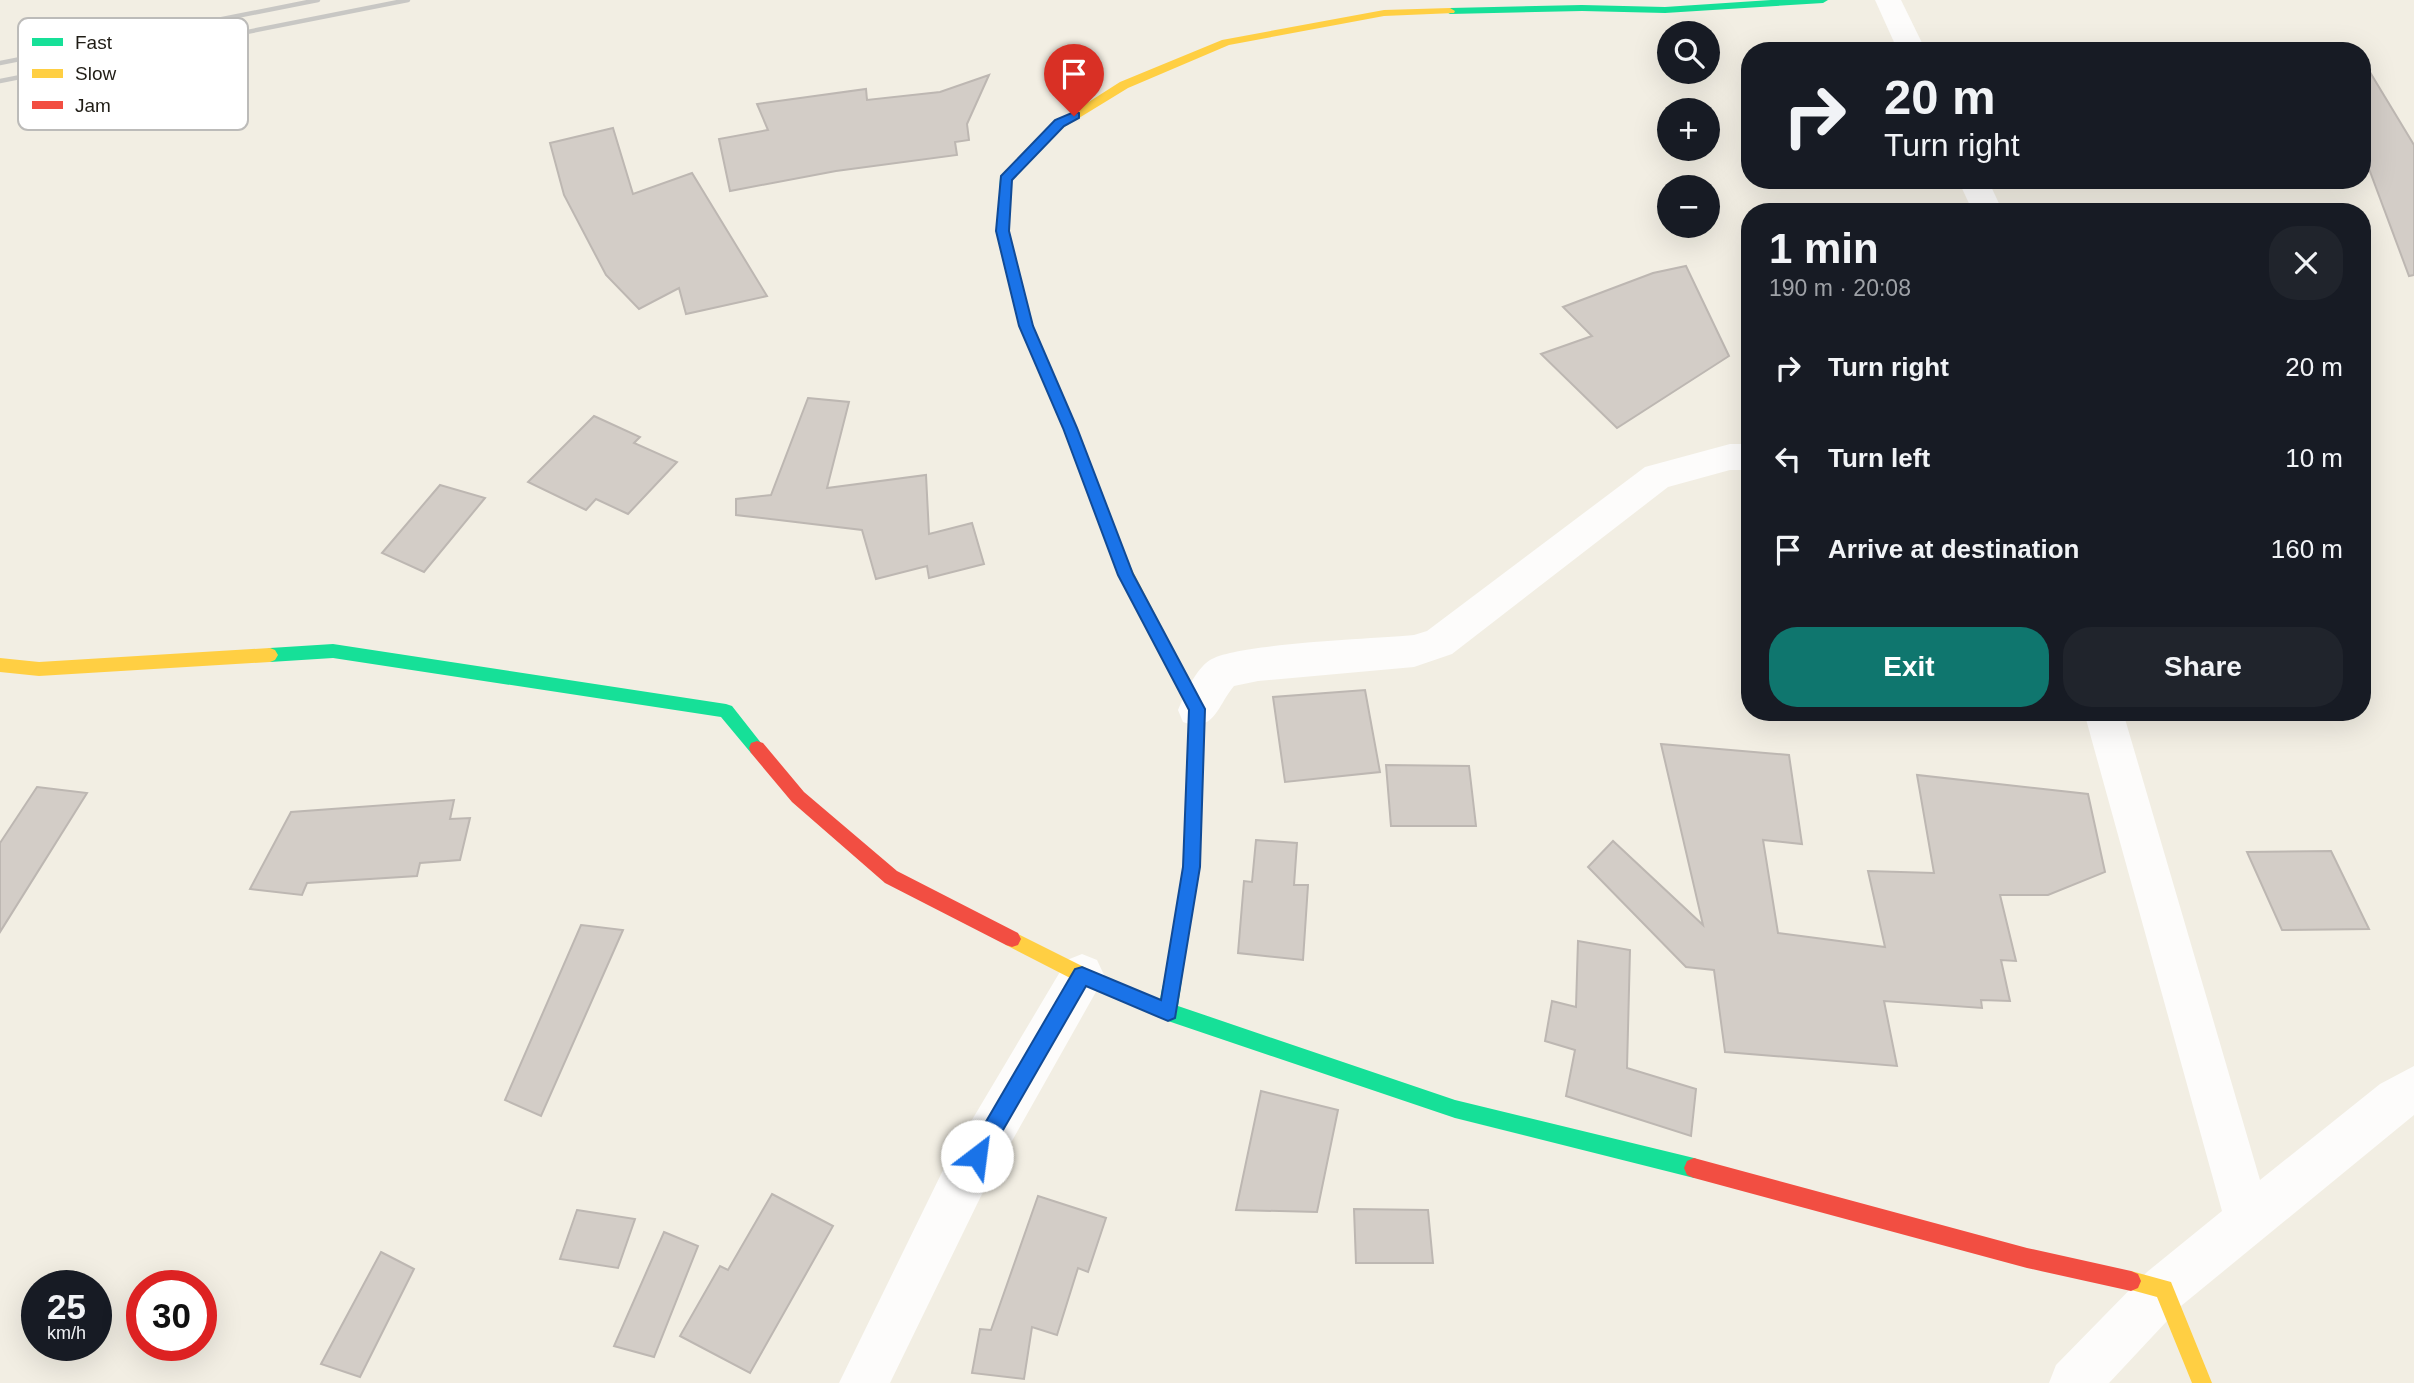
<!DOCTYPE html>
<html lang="en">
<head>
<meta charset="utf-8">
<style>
	:root { --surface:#171b24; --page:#20242c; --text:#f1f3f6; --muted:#9ea1a6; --accent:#0f766e }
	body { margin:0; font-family:Arial,sans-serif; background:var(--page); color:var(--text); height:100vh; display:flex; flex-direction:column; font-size:26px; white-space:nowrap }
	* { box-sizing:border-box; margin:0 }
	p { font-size:23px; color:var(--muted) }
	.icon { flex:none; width:38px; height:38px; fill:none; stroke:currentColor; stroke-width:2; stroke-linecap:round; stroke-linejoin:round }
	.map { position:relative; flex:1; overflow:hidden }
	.panel { position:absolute; left:1741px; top:203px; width:630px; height:518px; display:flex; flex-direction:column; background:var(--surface); border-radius:28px; box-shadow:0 7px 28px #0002 }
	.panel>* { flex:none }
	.top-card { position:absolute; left:1741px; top:42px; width:630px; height:147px; border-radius:28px; box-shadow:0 7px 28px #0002; background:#171b24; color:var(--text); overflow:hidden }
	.tools { position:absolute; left:1657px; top:21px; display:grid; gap:14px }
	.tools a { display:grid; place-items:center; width:63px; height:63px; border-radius:50%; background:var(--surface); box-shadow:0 7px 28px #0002; font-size:35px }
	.speed { position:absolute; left:21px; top:1270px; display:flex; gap:14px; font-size:35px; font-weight:700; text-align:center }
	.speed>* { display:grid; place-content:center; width:91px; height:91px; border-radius:50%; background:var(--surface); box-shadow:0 7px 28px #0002; line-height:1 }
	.speed small { font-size:18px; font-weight:400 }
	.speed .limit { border:10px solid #d22; background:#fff; color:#111 }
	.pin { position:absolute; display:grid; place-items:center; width:60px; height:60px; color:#fff; margin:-72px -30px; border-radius:50% 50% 50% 0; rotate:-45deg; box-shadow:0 0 7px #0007 }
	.pin .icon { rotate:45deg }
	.me { position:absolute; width:77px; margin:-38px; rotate:30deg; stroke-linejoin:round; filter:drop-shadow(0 0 5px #0008) }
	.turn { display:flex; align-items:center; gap:24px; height:147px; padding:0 28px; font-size:32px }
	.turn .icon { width:91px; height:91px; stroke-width:2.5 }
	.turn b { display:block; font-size:49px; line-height:60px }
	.round { display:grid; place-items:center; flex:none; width:74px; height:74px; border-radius:28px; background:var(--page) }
	.head { display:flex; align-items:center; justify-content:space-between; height:119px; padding:0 28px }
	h1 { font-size:42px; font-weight:700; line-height:52px }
	.button { display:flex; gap:14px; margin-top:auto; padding:14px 28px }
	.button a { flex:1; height:80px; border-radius:28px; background:var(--accent); color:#fff; font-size:28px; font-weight:700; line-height:80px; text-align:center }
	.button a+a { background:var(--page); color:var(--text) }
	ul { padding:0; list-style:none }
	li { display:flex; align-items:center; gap:21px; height:91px; padding:0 28px }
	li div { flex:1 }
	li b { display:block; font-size:26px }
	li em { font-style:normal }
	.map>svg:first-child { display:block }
	.building { fill:#d3cdc7; stroke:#bdb7b2; stroke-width:2 }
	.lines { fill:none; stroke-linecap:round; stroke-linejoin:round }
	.street { fill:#fdfcfb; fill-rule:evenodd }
	.fast { fill:#16e098; fill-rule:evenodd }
	.slow { fill:#ffcf43; fill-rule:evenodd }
	.jam { fill:#f24e42; fill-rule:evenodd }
	.rail { stroke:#c8c7c4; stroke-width:4.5 }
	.route { fill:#1a73e8; stroke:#114b97; stroke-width:2 }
	.key { fill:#fff; stroke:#bcbbb9; stroke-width:2 }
	.key-label { font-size:19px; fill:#201d16 }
</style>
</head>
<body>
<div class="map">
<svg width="2414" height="1383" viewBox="0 0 2414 1383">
	<rect width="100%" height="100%" fill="#f2eee3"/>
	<g class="building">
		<path d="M2362,59L2414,145V275L2409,276L2362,150Z"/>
		<path d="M989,75L967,124L969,140L955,142L957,155L836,171L730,191L719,139L768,130L757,104L866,89L867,100L940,92Z"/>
		<path d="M613,128L633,194L692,173L767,296L686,314L679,288L639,309L606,275L564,195L550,143Z"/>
		<path d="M1686,266L1729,356L1617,428L1541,354L1592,336L1563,307L1653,273Z"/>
		<path d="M808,398L849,402L827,488L926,475L929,534L972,523L984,564L929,578L927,566L876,579L862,530L736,515V499L771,495Z"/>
		<path d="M594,416L640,437L634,443L677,462L628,514L596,499L586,510L528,482Z"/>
		<path d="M440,485L485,498L424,572L382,553Z"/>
		<path d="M1365,690L1380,772L1285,782L1273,697Z"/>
		<path d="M1661,744L1789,755L1802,844L1763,840L1778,933L1885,947L1868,871L1934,873L1917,775L2088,794L2105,872L2048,895H2000L2016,961L2001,960L2010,1001L1981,1000L1982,1008L1884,1001L1897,1066L1725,1052L1714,970L1686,967L1588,867L1613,841L1703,925Z"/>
		<path d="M1386,765L1469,766L1476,826H1391Z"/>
		<path d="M37,787L87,793L0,932V843Z"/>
		<path d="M454,800L450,819L470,818L460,860L420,863L417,876L307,883L302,895L250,889L291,812Z"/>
		<path d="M1256,840L1297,843L1294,885H1308L1303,960L1238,953L1244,881L1252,882Z"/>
		<path d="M2331,851L2369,929L2282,930L2247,852Z"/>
		<path d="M581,925L623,930L541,1116L505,1100Z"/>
		<path d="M1578,941L1630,950L1627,1068L1696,1089L1691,1136L1566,1096L1575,1050L1545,1041L1552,1001L1576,1007Z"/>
		<path d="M1261,1091L1338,1110L1317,1212L1236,1210Z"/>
		<path d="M772,1194L833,1226L750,1373L680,1336L720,1266L728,1270Z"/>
		<path d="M1038,1196L1106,1218L1088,1272L1078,1268L1057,1335L1032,1327L1024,1379L972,1373L980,1329L991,1330Z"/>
		<path d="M1354,1209L1428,1210L1433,1263H1356Z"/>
		<path d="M577,1210L635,1219L618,1268L560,1259Z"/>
		<path d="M664,1232L698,1246L654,1357L614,1346Z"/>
		<path d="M381,1252L414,1269L360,1377L321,1364Z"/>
	</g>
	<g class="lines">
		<g class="street">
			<path d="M1875,0H1901L1926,51H1898Z"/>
			<path d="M1958,180H1988L2003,212H1973Z"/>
			<path d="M1730,444H1750V470H1730L1668,487L1452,654L1414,667L1258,681L1234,686C1217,706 1215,733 1183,722L1178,710C1185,694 1195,670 1210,660C1237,643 1375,639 1414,635L1427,631L1645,467Z"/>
			<path d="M2084,712H2123L2260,1180L2380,1084L2414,1066V1115L2181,1306L2109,1383H2049L2056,1365L2147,1272L2222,1211Z"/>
			<path d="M1082,954L1097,960L1104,975L1097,990L981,1196L890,1383H839L947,1162L1067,960Z"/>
		</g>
		<g class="fast">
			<path d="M1771,0H1828L1823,3L1665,13L1582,11L1450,14L1445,11L1450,8L1582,5L1665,7Z"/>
			<path d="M1057,122L1063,126L1061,129L1012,179L1009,231L1033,326L1077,428L1130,566L1123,572L1116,566L1063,428L1019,326L997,231L1000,178L1053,123Z"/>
			<path d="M333,644L726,704L732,706L765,748L763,753L757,755L751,753L721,717L333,658L270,662L265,660L262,655L265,650L270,648Z"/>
			<path d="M1173,970L1179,973L1182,979L1178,1006L1455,1100L1694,1158L1701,1161L1704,1168L1701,1175L1694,1178L1455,1118L1168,1021L1162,1018C1157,1006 1162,985 1167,973Z"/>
		</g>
		<g class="slow">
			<path d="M1450,8L1455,11L1454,13L1384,16L1229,45L1128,88L1061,129L1057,130L1051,126L1120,82L1222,40L1384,10Z"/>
			<path d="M1123,560L1128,562L1205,710L1199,868L1182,979L1179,985L1173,988L1167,985L1164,979L1183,868L1189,710L1116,566Z"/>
			<path d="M270,648L275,650L278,655L275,660L270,662L39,676L0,672V658L39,662Z"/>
			<path d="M1012,931L1088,969L1174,1006L1177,1012L1174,1018L1168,1021L1076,981L1006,945L1003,939L1006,933Z"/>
			<path d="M2131,1271L2171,1282L2212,1383H2192L2157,1297L2124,1288L2121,1281L2124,1274Z"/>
		</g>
		<g class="jam">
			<path d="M757,741L763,743L804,792L897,871L1018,933L1021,939L1018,945L1012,947L1006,945L885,883L792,802L751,753L749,748L751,743Z"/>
			<path d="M1694,1158L2027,1248L2131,1271L2138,1274L2141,1281L2138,1288L2131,1291L2027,1268L1694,1178L1687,1175L1684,1168L1687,1161Z"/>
		</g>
		<g class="rail">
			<path d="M0,63L318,0"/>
			<path d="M0,81L408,0"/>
		</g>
	</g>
	<path class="route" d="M1074,112L1079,113V118L1064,126L1012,180L1009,231L1033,326L1077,428L1133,574L1205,709L1200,867L1175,1018L1168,1021L1086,986L984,1163L977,1166L970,1163L967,1156L970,1149L1075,969L1082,967L1161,1000L1183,867L1189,710L1118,575L1063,428L1019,326L996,231L1001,176L1055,120Z"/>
	<rect x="18" y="18" width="230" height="112" rx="10" class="key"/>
	<rect x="32" y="38" width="31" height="8" fill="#16e098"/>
	<rect x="32" y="69" width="31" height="9" fill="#ffcf43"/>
	<rect x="32" y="101" width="31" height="8" fill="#f24e42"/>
	<g class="key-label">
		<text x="75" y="49">Fast</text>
		<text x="75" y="80">Slow</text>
		<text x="75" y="112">Jam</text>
	</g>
</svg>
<div class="tools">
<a><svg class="icon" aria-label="search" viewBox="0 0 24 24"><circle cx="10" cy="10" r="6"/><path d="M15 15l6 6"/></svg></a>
<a>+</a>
<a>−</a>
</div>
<div class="speed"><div>25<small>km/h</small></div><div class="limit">30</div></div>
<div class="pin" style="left:1074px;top:116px;background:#d93025"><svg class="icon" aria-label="arrive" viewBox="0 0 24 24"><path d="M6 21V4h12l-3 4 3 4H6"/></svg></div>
<svg class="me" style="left:977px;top:1156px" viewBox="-20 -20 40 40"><circle r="19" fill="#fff"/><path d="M0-13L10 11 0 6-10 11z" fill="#1a73e8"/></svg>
<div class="top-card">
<div class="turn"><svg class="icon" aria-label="right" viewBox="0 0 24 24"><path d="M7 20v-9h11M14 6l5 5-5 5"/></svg><div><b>20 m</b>Turn right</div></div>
</div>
<section class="panel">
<div class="head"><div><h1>1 min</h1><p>190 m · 20:08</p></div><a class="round"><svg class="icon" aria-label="close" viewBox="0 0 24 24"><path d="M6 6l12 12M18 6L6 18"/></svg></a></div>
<ul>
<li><svg class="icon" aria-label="right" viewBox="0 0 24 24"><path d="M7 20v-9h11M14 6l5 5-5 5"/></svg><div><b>Turn right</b></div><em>20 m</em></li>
<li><svg class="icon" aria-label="left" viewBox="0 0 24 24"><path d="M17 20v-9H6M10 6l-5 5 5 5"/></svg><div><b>Turn left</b></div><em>10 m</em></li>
<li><svg class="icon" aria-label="arrive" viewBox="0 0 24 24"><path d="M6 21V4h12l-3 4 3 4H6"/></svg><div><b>Arrive at destination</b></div><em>160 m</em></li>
</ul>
<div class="button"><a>Exit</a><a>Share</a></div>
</section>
</div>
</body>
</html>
